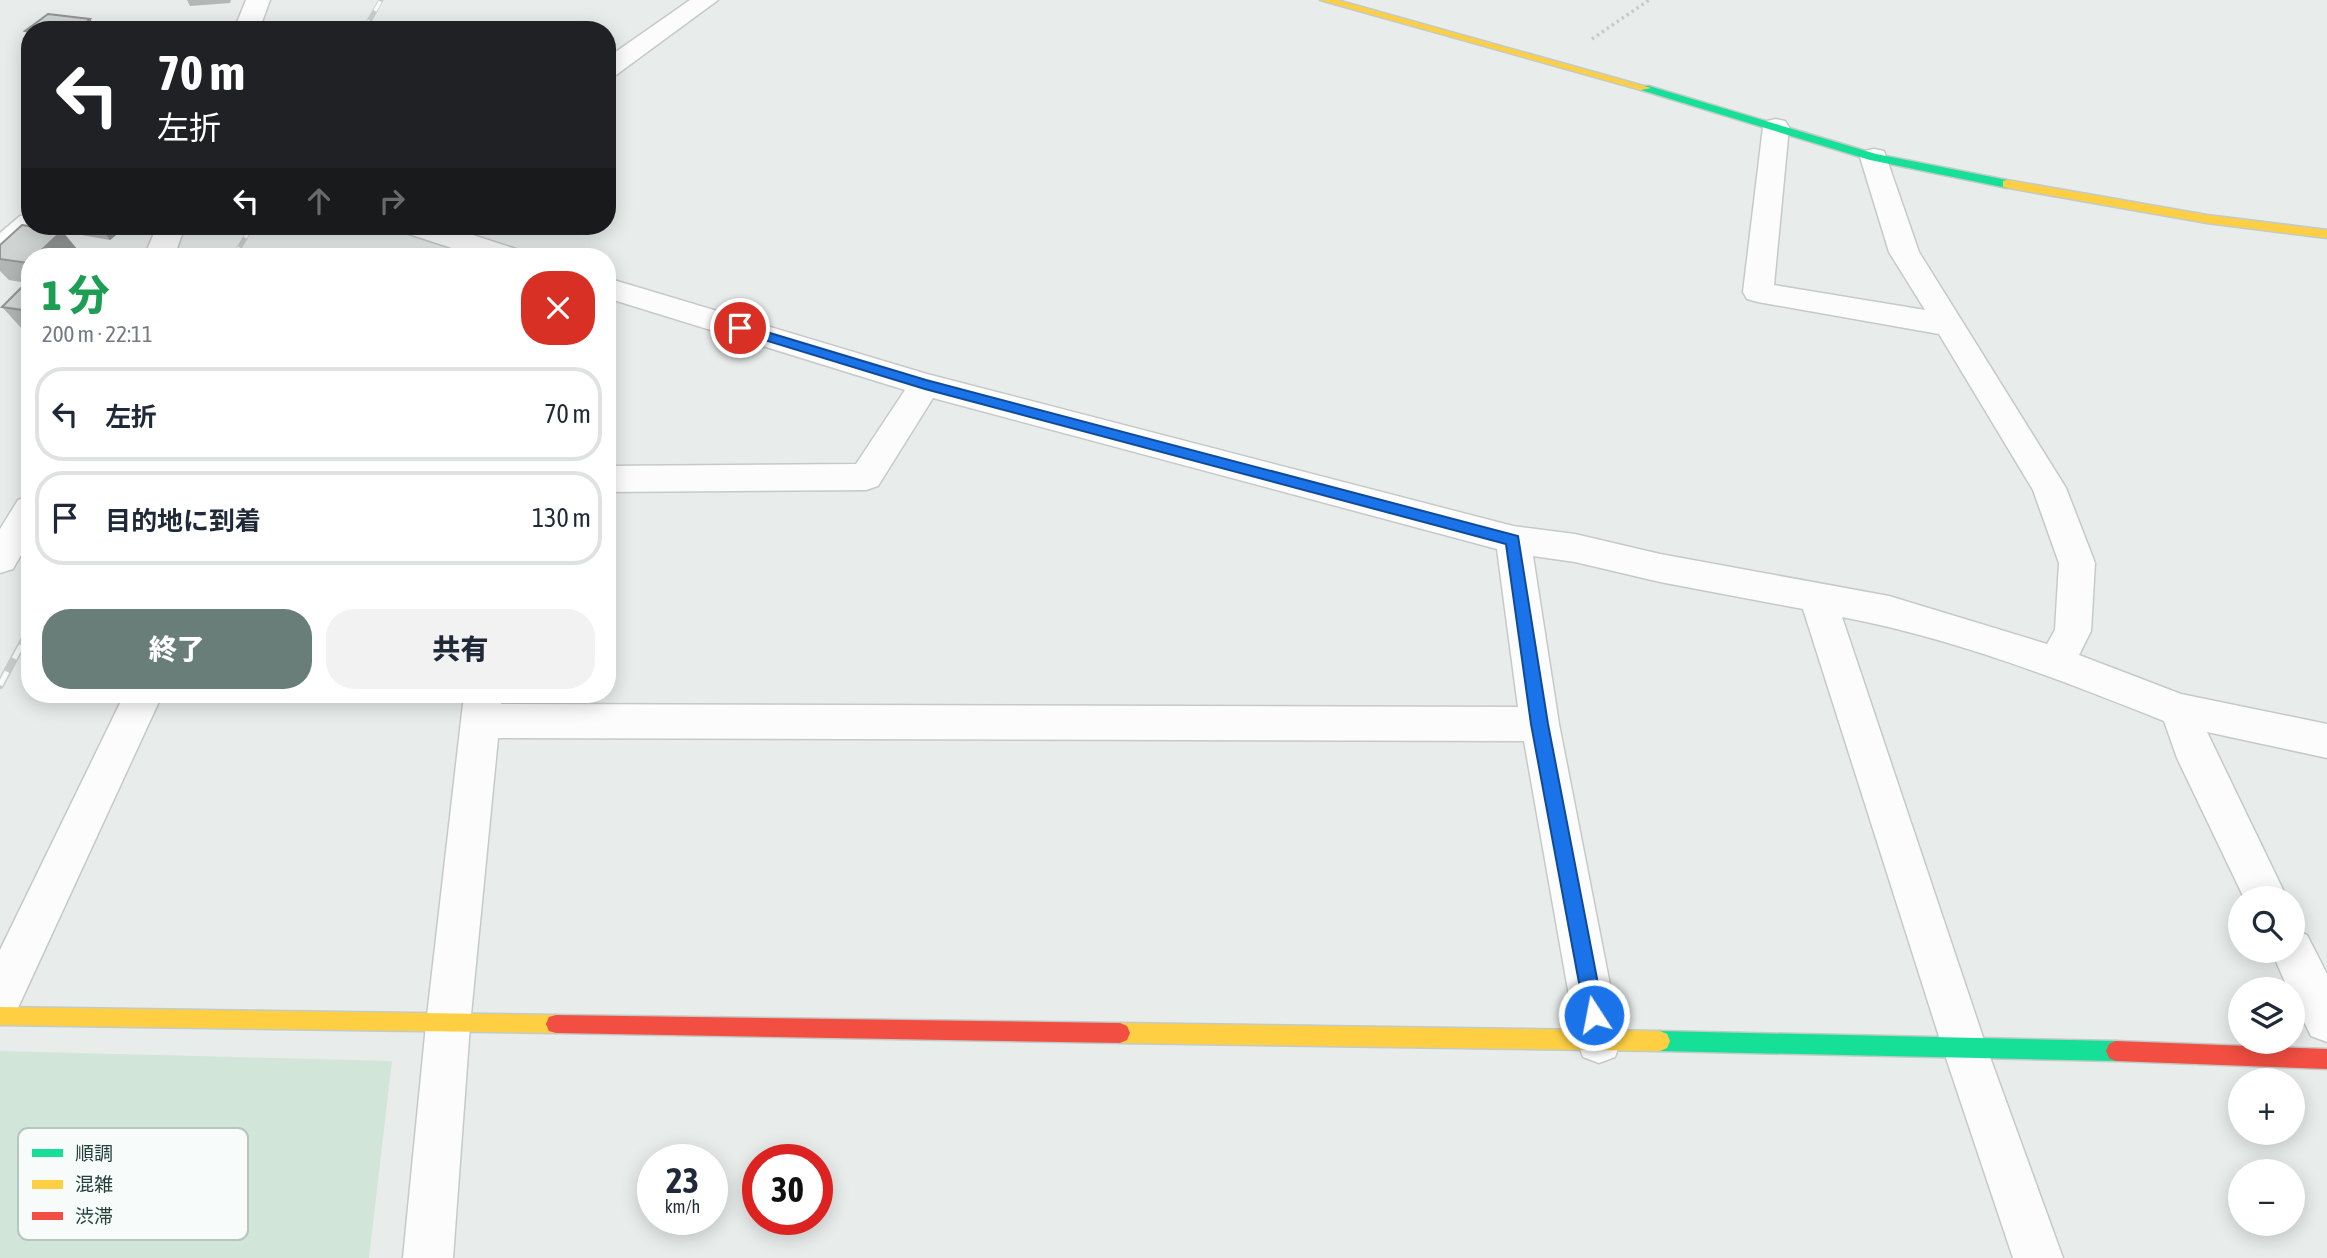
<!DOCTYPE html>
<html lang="ja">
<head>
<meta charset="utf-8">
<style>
	:root { --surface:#fff; --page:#f2f2f3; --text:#1f2937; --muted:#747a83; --line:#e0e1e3; --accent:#697e78 }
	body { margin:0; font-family:"Asap Condensed","Noto Sans JP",sans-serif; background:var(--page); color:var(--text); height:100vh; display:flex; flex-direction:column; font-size:26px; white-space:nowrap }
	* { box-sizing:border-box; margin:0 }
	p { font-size:23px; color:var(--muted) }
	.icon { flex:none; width:38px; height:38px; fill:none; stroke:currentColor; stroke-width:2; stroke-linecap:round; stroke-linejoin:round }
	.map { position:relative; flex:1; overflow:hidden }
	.panel { position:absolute; left:21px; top:248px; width:595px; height:455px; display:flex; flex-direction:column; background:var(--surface); border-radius:28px; box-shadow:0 4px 18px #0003 }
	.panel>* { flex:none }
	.top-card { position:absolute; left:21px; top:21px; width:595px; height:214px; border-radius:28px; box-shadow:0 4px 18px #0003; background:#202124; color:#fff; overflow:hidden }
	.tools { position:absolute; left:2228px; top:886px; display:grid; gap:14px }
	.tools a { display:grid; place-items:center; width:77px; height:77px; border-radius:50%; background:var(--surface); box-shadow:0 4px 18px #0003; font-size:35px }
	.speed { position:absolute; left:637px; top:1144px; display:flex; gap:14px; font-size:35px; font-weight:700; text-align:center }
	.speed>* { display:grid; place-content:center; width:91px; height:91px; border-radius:50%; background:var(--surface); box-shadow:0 4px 18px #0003; line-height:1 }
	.speed small { font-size:18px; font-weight:400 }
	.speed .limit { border:10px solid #d22; background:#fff; color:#111 }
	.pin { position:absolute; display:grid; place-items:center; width:60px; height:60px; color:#fff; margin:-30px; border:4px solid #fff; border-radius:50%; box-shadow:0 2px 7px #0007 }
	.me { position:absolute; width:77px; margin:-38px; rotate:349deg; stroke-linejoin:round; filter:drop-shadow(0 0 5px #0008) }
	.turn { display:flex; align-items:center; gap:24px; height:147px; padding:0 21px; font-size:32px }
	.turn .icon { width:91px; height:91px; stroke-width:2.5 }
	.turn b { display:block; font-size:49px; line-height:60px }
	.lanes { display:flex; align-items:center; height:66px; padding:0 21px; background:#0003; justify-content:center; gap:35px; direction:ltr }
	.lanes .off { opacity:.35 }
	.round { display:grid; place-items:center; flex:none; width:74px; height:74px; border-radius:28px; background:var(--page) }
	.head { display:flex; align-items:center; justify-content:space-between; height:119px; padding:0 21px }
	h1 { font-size:42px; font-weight:800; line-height:52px; color:#1e9e55 }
	.button { display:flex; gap:14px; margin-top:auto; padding:14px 21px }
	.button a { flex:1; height:80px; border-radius:28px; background:var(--accent); color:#fff; font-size:28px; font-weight:800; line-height:80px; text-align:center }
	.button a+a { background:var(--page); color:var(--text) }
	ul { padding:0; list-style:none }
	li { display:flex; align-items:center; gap:21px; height:94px; margin:0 14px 10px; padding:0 7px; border:4px solid var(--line); border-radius:28px }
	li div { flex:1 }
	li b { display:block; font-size:26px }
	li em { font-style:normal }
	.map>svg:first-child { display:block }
	.green { fill:#d1e6d8 }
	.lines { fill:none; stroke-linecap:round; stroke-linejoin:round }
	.street-casing { stroke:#c5cac8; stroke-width:3 }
	.fast-casing { stroke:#c3cbc8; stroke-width:3 }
	.slow-casing { stroke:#c3cbc8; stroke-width:3 }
	.jam-casing { stroke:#c3cbc8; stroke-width:3 }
	.path { stroke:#c3ccca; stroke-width:3.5; stroke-dasharray:2.5 3.5; stroke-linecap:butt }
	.street { fill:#fcfcfc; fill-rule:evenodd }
	.fast { fill:#16e098; fill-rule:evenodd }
	.slow { fill:#ffcf43; fill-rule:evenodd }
	.jam { fill:#f24e42; fill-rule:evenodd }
	.rail-far1-casing { stroke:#c9cdcc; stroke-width:5 }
	.rail-casing { stroke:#c9cdcc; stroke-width:8 }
	.rail-far1 { stroke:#f7fbf9; stroke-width:3.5; stroke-dasharray:11; stroke-linecap:butt }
	.rail { stroke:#f7fbf9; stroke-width:5; stroke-dasharray:15; stroke-linecap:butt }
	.wall { fill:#b2b6b5 }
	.shaded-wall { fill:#919493 }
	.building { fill:#cfd4d2; stroke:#919493; stroke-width:2 }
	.route { fill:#1a73e8; stroke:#114b97; stroke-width:2 }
	.key { fill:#f7fbf9; stroke:#b8c4c0; stroke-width:2 }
	.key-label { font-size:19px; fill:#24423a }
</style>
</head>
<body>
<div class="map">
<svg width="2327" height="1258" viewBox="0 0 2327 1258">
	<rect width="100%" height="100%" fill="#e8edeb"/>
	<path class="green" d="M0,1051L392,1061L369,1258H0Z"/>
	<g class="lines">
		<g class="street-casing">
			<g id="street">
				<path d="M246,0H270L259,30H234Z"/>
				<path d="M690,0H718L616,75L607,78V58Z"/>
				<path d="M1776,119L1785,121L1789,127L1774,285L1925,310L1889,252L1860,157L1864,151L1874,149L1884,151L1919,252L2066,488L2095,563L2091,631L2079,655L2181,694L2327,724V758L2207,732L2287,898H2244L2177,758L2164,721C2059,679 1953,638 1842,617L1986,1046L2063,1258H2013L1942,1046L1803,609L1660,582L1575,562L1533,556L1559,724L1621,1041L1615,1057L1599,1063L1583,1057L1577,1041L1524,741L498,738L470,1025L453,1258H403L426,1025L464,695H502L501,704L1518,707L1497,549L933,398L878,486L866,490L607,492V466L856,464L905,390L607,298V278L927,374L1513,526L1575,534L1660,554L1889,596L2047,644L2055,630L2059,563L2033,490L1939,334L1758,302L1747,299L1743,292L1763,127L1767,121Z"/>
				<path d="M30,214V226H43L40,230L10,255L0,258V233L20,216Z"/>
				<path d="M157,226H185L174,257H144Z"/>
				<path d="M402,226H445L519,250L524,257H479L406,233Z"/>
				<path d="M30,496V539L13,569L0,573V529L18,500Z"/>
				<path d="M124,695H162L16,1012L0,1019V950Z"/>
				<path d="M2292,929L2307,935L2327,974V1042L2311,1036L2292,997V989H2288L2271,950H2292Z"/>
			</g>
		</g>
		<g class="fast-casing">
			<g id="fast">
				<path d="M1641,86H1649L1876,154L2007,180L2013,184L2007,188L1870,160L1641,90Z"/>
				<path d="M1660,1031L2116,1041L2123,1044L2126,1051L2123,1058L2116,1061L1660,1051L1653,1048L1650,1041L1653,1034Z"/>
			</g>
		</g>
		<g class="slow-casing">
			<g id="slow">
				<path d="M1320,0H1337L1651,88L1641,90Z"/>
				<path d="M2007,180L2207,215L2327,230V238L2207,223L2003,187V181Z"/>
				<path d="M0,1007L556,1015L563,1017L566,1024L563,1031L556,1033L0,1025Z"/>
				<path d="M1120,1023L1660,1031L1667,1034L1670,1041L1667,1048L1660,1051L1120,1043L1113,1040L1110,1033L1113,1026Z"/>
			</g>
		</g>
		<g class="jam-casing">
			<g id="jam">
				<path d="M556,1015L1120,1023L1127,1026L1130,1033L1127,1040L1120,1043L556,1033L549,1031L546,1024L549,1017Z"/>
				<path d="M2116,1041L2327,1049V1069L2116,1061L2109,1058L2106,1051L2109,1044Z"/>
			</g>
		</g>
		<path class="path" d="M1592,39L1649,0"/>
		<use href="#street" class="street"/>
		<use href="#fast" class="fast"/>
		<use href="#slow" class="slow"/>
		<use href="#jam" class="jam"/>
		<g class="rail-far1-casing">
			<g id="rail-far1">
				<path d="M364,30L381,0"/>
				<path d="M234,257L252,226"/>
			</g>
		</g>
		<g class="rail-casing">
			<path id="rail" d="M0,685L30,629"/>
		</g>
		<use href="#rail-far1" class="rail-far1"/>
		<use href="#rail" class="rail"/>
	</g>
	<g class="wall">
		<path d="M187,0H231L230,3L190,6Z"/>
		<path d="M64,226H127L110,240L70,233Z"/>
		<path d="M62,231L82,255L30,257V331H24L2,307L26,283L9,280L0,271V245Z"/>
	</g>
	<g class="shaded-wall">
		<path d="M90,19L98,30H77Z"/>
		<path d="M103,226H127L110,240L101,228Z"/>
		<path d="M62,231L82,255L79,257H34Z"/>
	</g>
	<g class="building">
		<path d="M48,14L90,19L77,30H30V32L25,31Z"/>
		<path d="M22,225L62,231L34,257H30V261L28,263L0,259V245Z"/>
		<path d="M88,226H103L101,228Z"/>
		<path d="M30,279V311L2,307Z"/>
	</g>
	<path class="route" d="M740,324L926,380L1518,536L1548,724L1604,1015L1601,1022L1594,1025L1587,1022L1585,1015L1531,724L1506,544L925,389L735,331L733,328Z"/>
	<rect x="18" y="1128" width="230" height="112" rx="10" class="key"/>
	<rect x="32" y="1149" width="31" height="8" fill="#16e098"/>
	<rect x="32" y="1180" width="31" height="9" fill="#ffcf43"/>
	<rect x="32" y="1212" width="31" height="8" fill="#f24e42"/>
	<g class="key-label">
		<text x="75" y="1160">順調</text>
		<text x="75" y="1191">混雑</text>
		<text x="75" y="1223">渋滞</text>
	</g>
</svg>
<div class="tools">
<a><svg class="icon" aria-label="search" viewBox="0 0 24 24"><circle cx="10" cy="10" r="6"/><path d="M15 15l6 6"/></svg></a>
<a><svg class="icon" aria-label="layers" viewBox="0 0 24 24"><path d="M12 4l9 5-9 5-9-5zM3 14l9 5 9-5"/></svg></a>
<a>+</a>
<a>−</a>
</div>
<div class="speed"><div>23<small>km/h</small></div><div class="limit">30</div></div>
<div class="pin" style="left:740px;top:328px;background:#d93025"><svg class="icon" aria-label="arrive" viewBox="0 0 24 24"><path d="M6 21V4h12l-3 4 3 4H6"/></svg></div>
<svg class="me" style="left:1594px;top:1015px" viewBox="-20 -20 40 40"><circle r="17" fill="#1a73e8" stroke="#fff" stroke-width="3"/><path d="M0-11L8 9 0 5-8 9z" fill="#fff"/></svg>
<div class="top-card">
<div class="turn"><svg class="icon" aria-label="left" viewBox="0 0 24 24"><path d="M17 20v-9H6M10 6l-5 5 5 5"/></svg><div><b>70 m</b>左折</div></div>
<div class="lanes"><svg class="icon" aria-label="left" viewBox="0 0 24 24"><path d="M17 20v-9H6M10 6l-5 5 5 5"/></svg><svg class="icon off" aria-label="ahead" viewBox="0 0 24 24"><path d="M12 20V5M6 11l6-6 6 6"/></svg><svg class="icon off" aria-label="right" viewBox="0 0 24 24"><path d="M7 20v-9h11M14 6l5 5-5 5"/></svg></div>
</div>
<section class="panel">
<div class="head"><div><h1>1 分</h1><p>200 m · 22:11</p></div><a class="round" style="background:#d93025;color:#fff"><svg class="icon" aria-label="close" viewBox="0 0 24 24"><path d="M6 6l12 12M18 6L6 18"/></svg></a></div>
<ul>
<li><svg class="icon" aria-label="left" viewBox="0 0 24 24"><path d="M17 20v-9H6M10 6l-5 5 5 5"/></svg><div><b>左折</b></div><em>70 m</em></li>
<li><svg class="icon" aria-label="arrive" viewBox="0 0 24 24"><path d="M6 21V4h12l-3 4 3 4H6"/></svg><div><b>目的地に到着</b></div><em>130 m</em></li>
</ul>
<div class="button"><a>終了</a><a>共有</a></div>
</section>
</div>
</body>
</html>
